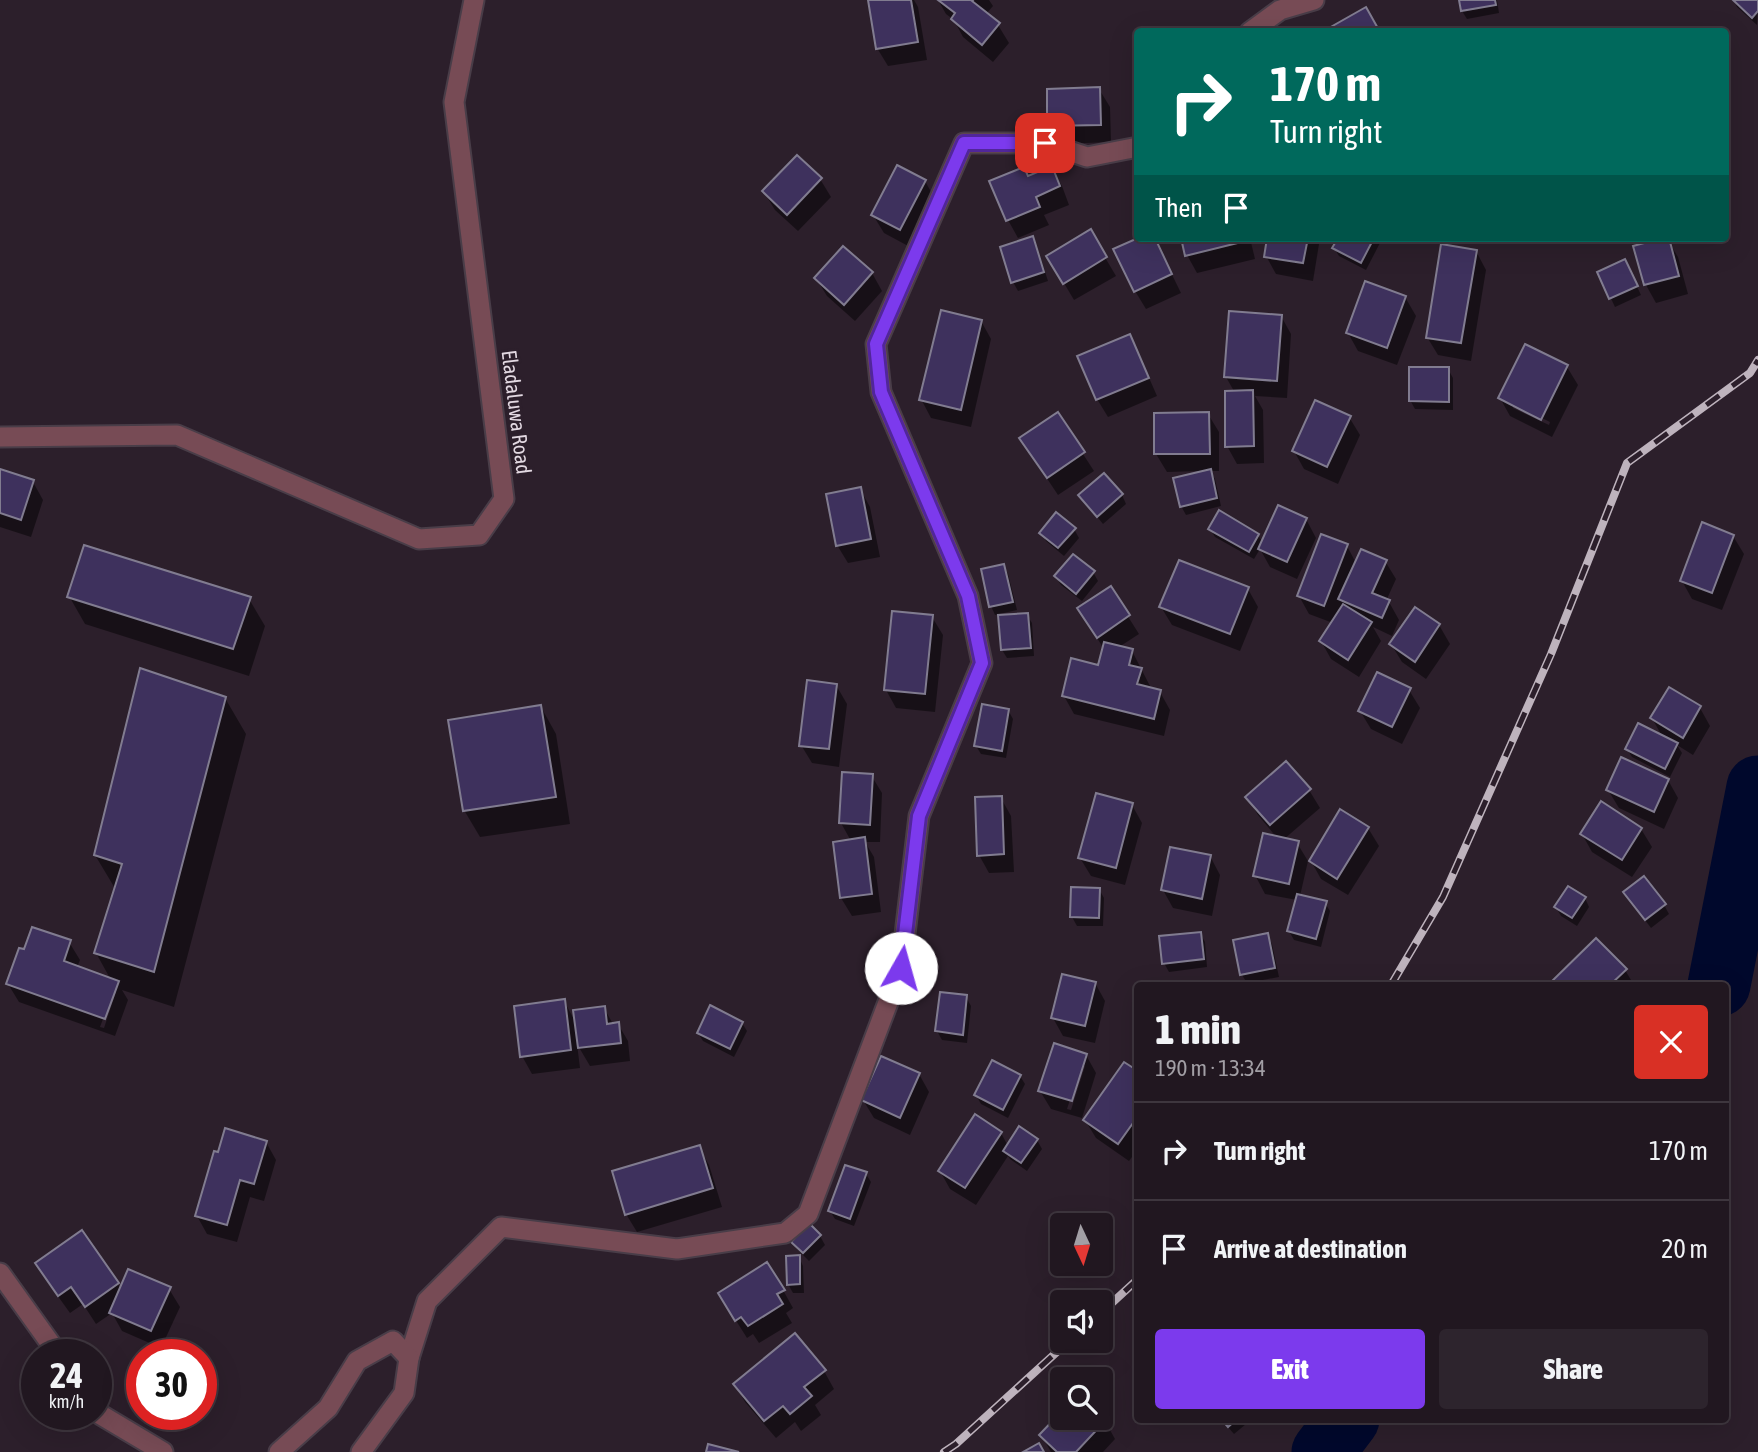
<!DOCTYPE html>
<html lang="en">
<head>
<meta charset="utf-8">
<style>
	:root { --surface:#211720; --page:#2d242d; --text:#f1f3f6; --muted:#a29fa5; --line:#3e363e; --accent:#7c3aed }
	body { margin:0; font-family:"Asap Condensed",sans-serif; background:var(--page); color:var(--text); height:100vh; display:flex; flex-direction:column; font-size:26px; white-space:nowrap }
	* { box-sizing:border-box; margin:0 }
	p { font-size:23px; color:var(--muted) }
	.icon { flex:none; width:38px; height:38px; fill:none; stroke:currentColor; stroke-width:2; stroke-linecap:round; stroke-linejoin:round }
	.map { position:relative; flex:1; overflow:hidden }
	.drawer { position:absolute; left:1134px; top:982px; width:595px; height:441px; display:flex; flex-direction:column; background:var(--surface); border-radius:7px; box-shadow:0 7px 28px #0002,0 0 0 2px var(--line) }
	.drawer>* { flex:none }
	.hud { position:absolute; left:1134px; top:28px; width:595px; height:214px; border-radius:7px; box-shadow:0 7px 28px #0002,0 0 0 2px var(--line); background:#00695c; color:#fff; overflow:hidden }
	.needle { width:46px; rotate:176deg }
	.fabs { position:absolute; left:1050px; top:1213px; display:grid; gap:14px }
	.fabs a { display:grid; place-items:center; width:63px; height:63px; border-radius:7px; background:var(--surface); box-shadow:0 7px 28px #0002,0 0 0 2px var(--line); font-size:35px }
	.speed { position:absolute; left:21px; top:1339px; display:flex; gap:14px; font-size:35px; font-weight:700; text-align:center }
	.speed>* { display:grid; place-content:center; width:91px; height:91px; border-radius:50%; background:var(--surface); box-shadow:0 7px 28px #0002,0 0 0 2px var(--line); line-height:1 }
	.speed small { font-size:18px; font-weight:400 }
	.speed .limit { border:10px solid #d22; background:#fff; color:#111 }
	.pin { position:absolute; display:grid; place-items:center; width:60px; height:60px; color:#fff; margin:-30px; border-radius:14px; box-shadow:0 4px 10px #0006 }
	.me { position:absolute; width:77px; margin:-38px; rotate:7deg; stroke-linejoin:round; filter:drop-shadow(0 0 5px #0008) }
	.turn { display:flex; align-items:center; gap:24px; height:147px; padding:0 21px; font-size:32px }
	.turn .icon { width:91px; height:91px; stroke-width:2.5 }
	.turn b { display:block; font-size:49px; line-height:60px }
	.then { display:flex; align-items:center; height:66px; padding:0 21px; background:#0003; gap:14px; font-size:26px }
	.round { display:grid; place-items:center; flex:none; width:74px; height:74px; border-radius:7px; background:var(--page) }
	.head { display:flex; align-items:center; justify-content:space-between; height:119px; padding:0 21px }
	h1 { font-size:42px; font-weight:800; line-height:52px }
	.button { display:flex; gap:14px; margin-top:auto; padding:14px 21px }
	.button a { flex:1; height:80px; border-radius:7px; background:var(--accent); color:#fff; font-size:28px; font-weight:800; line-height:80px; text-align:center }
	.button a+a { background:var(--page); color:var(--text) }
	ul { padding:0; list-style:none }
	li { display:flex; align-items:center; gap:21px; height:98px; padding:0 21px; border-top:2px solid var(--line) }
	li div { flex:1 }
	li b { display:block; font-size:26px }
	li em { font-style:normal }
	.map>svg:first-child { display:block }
	.shadow { fill:#0007; fill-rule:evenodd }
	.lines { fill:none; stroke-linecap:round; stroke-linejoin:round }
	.river { stroke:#00082c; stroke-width:63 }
	.building { fill:#3e315d; stroke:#817c90; stroke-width:2 }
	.minor-casing { stroke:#493d48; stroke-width:23 }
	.tertiary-casing { stroke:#493d48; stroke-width:23 }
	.minor { stroke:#774b55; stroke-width:19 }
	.tertiary { stroke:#774b55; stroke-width:19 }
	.rail-casing { stroke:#beb3bd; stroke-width:8 }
	.rail { stroke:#2c1f2b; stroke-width:5; stroke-dasharray:16; stroke-linecap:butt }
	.route-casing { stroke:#51269a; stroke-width:18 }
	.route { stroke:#7c3aed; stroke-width:12 }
	.labels { text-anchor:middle; stroke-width:6; stroke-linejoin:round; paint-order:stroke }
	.street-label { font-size:21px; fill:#e3d9e2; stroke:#2c1f2b }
</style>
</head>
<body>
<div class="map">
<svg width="1758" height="1452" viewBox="0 0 1758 1452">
	<rect width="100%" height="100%" fill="#2c1f2b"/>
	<g class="shadow">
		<path d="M869,0H914L918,7L927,60L888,66L877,48Z"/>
		<path d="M938,0H989L993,6L986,14L998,25L1009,43L993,62L963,37L954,20L946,14Z"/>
		<path d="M1460,0H1497L1499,13L1467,19L1462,11Z"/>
		<path d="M1734,0H1758L1757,25L1737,7Z"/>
		<path d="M1099,89L1110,107L1111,142L1060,144L1049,126Z"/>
		<path d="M1051,168L1062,186L1069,205L1044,215L1049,225L1018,238L1008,220L1028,177Z"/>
		<path d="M820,179L831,197L798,231L775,210L764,192Z"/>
		<path d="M925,181L935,199L910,247L884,233L873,215Z"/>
		<path d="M1090,232L1116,276L1074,300L1048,256Z"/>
		<path d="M1032,238L1037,247L1048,281L1018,291L1013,282Z"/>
		<path d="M1141,238H1154L1181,293L1146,309L1135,291Z"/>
		<path d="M1183,238H1250L1255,259L1197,273L1187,255Z"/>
		<path d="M1269,238H1320L1313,281L1276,274L1266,256Z"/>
		<path d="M1340,238H1382V239L1366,270L1339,256L1334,248Z"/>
		<path d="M1667,239L1678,257L1688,294L1656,303L1646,285Z"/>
		<path d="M1476,251L1486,270L1471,361L1438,355L1427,337Z"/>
		<path d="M1629,270L1641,295L1615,307L1599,273Z"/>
		<path d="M872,273L882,291L855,321L827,296L816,278Z"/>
		<path d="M1405,297L1416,316L1397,365L1358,351L1348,333Z"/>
		<path d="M1281,316L1291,334L1287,398L1255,396L1263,410L1264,463L1237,464L1227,446L1235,393L1226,377Z"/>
		<path d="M981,321L991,339L971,427L931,418L921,399Z"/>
		<path d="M1129,337L1139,355L1157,396L1108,417L1097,399Z"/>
		<path d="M1567,367L1578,385L1552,437L1510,416L1500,398ZM1513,404L1550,422L1549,425L1513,408Z"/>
		<path d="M1448,369L1453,378V410L1415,409L1410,400Z"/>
		<path d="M1057,414L1094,471L1058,495L1032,456Z"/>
		<path d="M1208,414L1219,432V471H1210L1215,479L1221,506L1186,515L1181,506L1200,471L1167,472L1156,454Z"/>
		<path d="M1349,417L1360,435L1338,484L1304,469L1294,451Z"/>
		<path d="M0,471L33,482L43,500L31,537L0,527Z"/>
		<path d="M1104,475L1122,495L1126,504L1103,524L1086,503Z"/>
		<path d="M860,489L870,507L880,557L848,563L837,545Z"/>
		<path d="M1306,519L1316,538L1297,579L1270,567L1260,549L1254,559L1215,537L1210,529L1258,535L1263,543Z"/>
		<path d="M1074,529L1079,538L1064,556L1046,541L1042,533Z"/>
		<path d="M1733,536L1744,554L1722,610L1692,599L1682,581Z"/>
		<path d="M1347,546L1356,563L1385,561L1396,579L1386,601L1389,602L1399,620L1392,636L1373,627L1381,641L1359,677L1331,659L1321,641L1333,623L1309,614L1299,596Z"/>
		<path d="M1004,566L1008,574L1017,610L995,615L991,606Z"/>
		<path d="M1093,572L1098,581L1082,601L1061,585L1056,577Z"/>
		<path d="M1110,588L1139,634L1119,647L1132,651L1151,688L1160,692L1170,710L1164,736L1074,714L1064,696L1100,667L1104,649L1090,627Z"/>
		<path d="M1248,589L1258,607L1240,651L1172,625L1161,607Z"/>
		<path d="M69,596L249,599L265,626L249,676L85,624Z"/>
		<path d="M1415,609L1439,625L1450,644L1426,679L1402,662L1391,644Z"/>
		<path d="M1027,615L1032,623L1034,656L1007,658L1002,650Z"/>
		<path d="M932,617L943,635L935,712L896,708L886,690Z"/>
		<path d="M836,685L847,704L839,767L812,763L801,745Z"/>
		<path d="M1409,690L1420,708L1402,744L1371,729L1360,711Z"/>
		<path d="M225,698L246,734L174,1007L122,990L128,1000L115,1036L19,1002L8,984L69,942L80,960L77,967L111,980L96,953L116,890L95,855ZM113,992H116L104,1028L100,1027Z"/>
		<path d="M541,707L556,734L570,824L480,837L464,810Z"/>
		<path d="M1700,708L1710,726L1693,755L1677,745L1682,753L1670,777L1632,757L1627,749L1663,738L1652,718Z"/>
		<path d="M1008,710L1013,719L1006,758L981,754L976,746Z"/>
		<path d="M871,775L882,793L880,842H865L874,857L881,912L852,916L841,898L851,841L841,823Z"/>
		<path d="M1668,780L1678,798L1664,829L1619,808L1608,790Z"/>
		<path d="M1309,790L1320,808L1283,840L1297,843L1308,861L1300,896L1325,903L1330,911L1321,947L1294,940L1289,931L1297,900L1265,894L1255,875L1278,839L1258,815L1247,797Z"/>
		<path d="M1001,798L1011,816L1014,872L989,873L979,855Z"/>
		<path d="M1132,805L1142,823L1125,885L1091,876L1080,858Z"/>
		<path d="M1368,828L1379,846L1348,895L1321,879L1311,861Z"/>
		<path d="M1641,829L1652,847L1632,877L1592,852L1582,834Z"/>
		<path d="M1210,856L1220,875L1212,916L1173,908L1163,890Z"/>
		<path d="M1099,889L1104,898L1103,926H1077L1072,917Z"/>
		<path d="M1585,898L1589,907L1577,926L1561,916L1556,907Z"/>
		<path d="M1630,900L1664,905L1669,914L1651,928Z"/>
		<path d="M1200,933L1205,942L1207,967L1169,972L1164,963Z"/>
		<path d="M1267,935L1272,944L1279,977L1247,983L1242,975Z"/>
		<path d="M1596,940L1625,970L1634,985H1550Z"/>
		<path d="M1095,983L1105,1001L1095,1043L1063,1036L1053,1018Z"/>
		<path d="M966,997L971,1006L967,1043L942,1040L937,1031Z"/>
		<path d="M564,1001L576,1023L604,1008L613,1024H618L628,1041L630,1061L590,1066L577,1044L580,1068L532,1074L522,1056Z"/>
		<path d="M742,1023L747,1031L734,1057L703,1041L698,1033Z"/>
		<path d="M1086,1055L1096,1073L1082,1118L1051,1109L1040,1091ZM1081,1066H1085L1071,1110L1067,1109Z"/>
		<path d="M1138,1073V1149L1129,1161L1096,1138L1085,1120Z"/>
		<path d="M919,1074L929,1092L910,1135L874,1118L863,1100Z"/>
		<path d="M1020,1076L1025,1084L1008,1118L981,1104L976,1095Z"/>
		<path d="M1001,1133L1008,1146L1037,1140L1042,1149L1027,1171L1010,1159L1008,1156L976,1205L950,1189L940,1171Z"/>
		<path d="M266,1142L276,1160L264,1201L250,1197L237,1242L207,1234L197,1216L219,1155Z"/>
		<path d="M699,1147L709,1165L722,1207L637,1232L626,1214Z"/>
		<path d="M866,1174L871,1182L854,1226L835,1219L830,1211Z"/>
		<path d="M809,1225L820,1236L825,1245L809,1261L798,1250L793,1242Z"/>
		<path d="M799,1257L803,1266L804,1293H793L788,1284Z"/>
		<path d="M37,1264L118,1284L121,1290L169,1289L180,1307L161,1348L122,1331L112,1313L96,1324L83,1304L70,1313L47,1281Z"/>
		<path d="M783,1290L793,1308L786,1313L792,1323L759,1343L753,1334L747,1338L730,1311Z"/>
		<path d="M824,1371L834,1389L815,1405L821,1415L801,1431L795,1422L776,1438L745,1402L735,1384Z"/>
		<path d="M1062,1414V1418H1101L1105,1421L1115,1439L1103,1452H1051L1042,1436Z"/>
		<path d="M1221,1419H1252L1234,1434Z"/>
	</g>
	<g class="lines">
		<g class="river">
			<path d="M1719,985L1758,787"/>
			<path d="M1323,1452L1348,1419"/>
		</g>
	</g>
	<g class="building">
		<path d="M868,0H911L918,42L876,49Z"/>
		<path d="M938,0H973L972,1L1000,23L982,45L951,19L955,13Z"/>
		<path d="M1459,0H1495L1496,5L1461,11Z"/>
		<path d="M1733,0H1758V11L1752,18Z"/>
		<path d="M1366,7L1380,32H1322Z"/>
		<path d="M1100,87L1101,125L1047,126V89Z"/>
		<path d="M797,155L822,178L787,215L762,191Z"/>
		<path d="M897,165L926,180L900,230L871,215Z"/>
		<path d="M1052,166L1060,186L1036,197L1040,207L1006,221L989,181L1024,167L1028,176Z"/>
		<path d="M1091,229L1107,257L1063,284L1046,256Z"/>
		<path d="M1033,236L1044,272L1011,283L1000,247Z"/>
		<path d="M1138,238H1155L1172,274L1134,292L1113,249Z"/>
		<path d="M1181,238H1246V241L1185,256Z"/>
		<path d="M1267,238H1308L1303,263L1264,257Z"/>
		<path d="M1338,238H1374L1361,263L1332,248Z"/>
		<path d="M1663,238H1669L1679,276L1644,285L1633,246Z"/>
		<path d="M1441,244L1477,250L1461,343L1426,338Z"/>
		<path d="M843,246L873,272L844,305L814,278Z"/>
		<path d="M1625,259L1638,286L1609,299L1597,272Z"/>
		<path d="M1365,281L1406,296L1387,348L1346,333Z"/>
		<path d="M941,310L982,320L961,410L919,400Z"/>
		<path d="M1229,311L1282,315L1277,381L1224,377Z"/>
		<path d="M1130,334L1149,378L1096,400L1077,356Z"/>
		<path d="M1525,344L1568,365L1541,420L1498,398Z"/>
		<path d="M1409,367H1449V402L1409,401Z"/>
		<path d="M1253,390L1254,446L1225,447V391Z"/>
		<path d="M1315,400L1351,416L1327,467L1292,451Z"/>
		<path d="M1058,412L1085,452L1047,478L1019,438Z"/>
		<path d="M1209,412L1210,454H1154V413Z"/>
		<path d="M0,469L34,480L21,520L0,513Z"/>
		<path d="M1211,469L1217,498L1180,507L1173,478Z"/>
		<path d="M1104,473L1123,494L1097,517L1078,495Z"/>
		<path d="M861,487L871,539L836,546L826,494Z"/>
		<path d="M1278,505L1307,518L1287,562L1258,549Z"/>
		<path d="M1219,510L1259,534L1249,552L1208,529Z"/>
		<path d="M1056,512L1076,528L1058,548L1039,533Z"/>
		<path d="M1702,522L1734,535L1712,593L1680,581Z"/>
		<path d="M1321,534L1348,544L1324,606L1297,596Z"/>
		<path d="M84,545L251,597L233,649L67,597Z"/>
		<path d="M1361,549L1387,560L1372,593L1390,600L1382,618L1338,599Z"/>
		<path d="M1073,554L1095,571L1076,594L1054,576Z"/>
		<path d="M1179,560L1249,587L1230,634L1159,607Z"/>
		<path d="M1004,564L1013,602L989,607L981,569Z"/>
		<path d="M1111,586L1130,615L1097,638L1077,608Z"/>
		<path d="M1343,604L1372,622L1348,660L1319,641Z"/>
		<path d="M1415,607L1440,624L1415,662L1389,644Z"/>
		<path d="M892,611L933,615L925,694L884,690Z"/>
		<path d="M1028,613L1031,648L1001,650L998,615Z"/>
		<path d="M1104,642L1133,649L1129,665L1142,668L1137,684L1161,690L1154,719L1062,696L1071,658L1098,665Z"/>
		<path d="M140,668L226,697L154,972L94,953L122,864L94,855Z"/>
		<path d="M1377,672L1411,688L1392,727L1358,711Z"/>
		<path d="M807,680L837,684L829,749L799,746Z"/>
		<path d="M1669,687L1701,706L1683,738L1650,718Z"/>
		<path d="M982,704L1009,709L1002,751L974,746Z"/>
		<path d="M541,705L556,797L463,811L448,720Z"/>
		<path d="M1638,723L1678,743L1665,769L1625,749Z"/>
		<path d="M1621,757L1669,779L1654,812L1606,790Z"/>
		<path d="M1286,761L1311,789L1270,825L1245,797Z"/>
		<path d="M842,772L873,774L870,825L839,823Z"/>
		<path d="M1096,793L1133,803L1116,868L1078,858Z"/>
		<path d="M1002,796L1004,854L977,856L975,797Z"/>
		<path d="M1601,801L1642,828L1622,860L1580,834Z"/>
		<path d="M1340,809L1369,827L1337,879L1309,861Z"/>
		<path d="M1263,833L1299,841L1289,884L1253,876Z"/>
		<path d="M865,837L872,894L840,898L833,842Z"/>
		<path d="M1170,847L1211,855L1202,899L1161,890Z"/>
		<path d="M1644,876L1666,904L1645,920L1623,892Z"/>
		<path d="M1568,886L1586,897L1572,918L1554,907Z"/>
		<path d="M1071,887L1100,888L1099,918L1070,917Z"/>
		<path d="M1297,894L1327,901L1316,939L1287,931Z"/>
		<path d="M32,927L71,940L64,961L119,981L105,1019L6,984L19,948L24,949Z"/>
		<path d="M1201,932L1204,959L1162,964L1159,936Z"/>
		<path d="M1268,933L1275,968L1240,975L1233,940Z"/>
		<path d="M1596,938L1627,969L1610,985H1548Z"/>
		<path d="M1062,974L1096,982L1085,1026L1051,1018Z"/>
		<path d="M940,992L967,995L963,1035L935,1031Z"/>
		<path d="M565,999L571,1050L520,1057L514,1006Z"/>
		<path d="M710,1005L743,1022L730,1049L697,1033Z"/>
		<path d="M605,1006L607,1024L619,1022L621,1043L578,1048L573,1010Z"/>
		<path d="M1054,1043L1087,1054L1072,1101L1038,1091Z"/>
		<path d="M881,1056L920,1073L900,1118L861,1100Z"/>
		<path d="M992,1060L1021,1075L1003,1110L974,1095Z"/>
		<path d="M1124,1062L1138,1071V1116L1118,1144L1083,1120Z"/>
		<path d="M975,1114L1002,1132L965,1188L938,1171Z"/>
		<path d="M1019,1126L1038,1139L1021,1163L1003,1151Z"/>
		<path d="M225,1128L267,1141L254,1184L240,1180L227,1225L195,1216L214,1151L218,1152Z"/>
		<path d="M700,1145L713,1188L625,1215L612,1171Z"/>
		<path d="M845,1165L867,1172L850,1219L828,1211Z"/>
		<path d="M809,1223L821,1235L803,1253L791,1242Z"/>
		<path d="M82,1230L119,1283L85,1307L71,1287L58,1296L35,1263Z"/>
		<path d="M800,1255V1284L787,1285L786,1256Z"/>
		<path d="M767,1262L785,1290L777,1294L783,1304L748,1326L741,1317L735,1321L718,1293Z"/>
		<path d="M128,1269L171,1287L151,1331L109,1313Z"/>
		<path d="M795,1333L826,1370L804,1387L812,1396L790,1414L783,1406L764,1421L733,1384Z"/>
		<path d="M1062,1411V1418H1101V1415L1106,1420L1076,1452H1057L1039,1435Z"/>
		<path d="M1221,1419H1237L1228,1427Z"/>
		<path d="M1039,1443L1044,1452H1023Z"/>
		<path d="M708,1444L739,1452H706Z"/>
	</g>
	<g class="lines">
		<g class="minor-casing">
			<g id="minor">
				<path d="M1250,32L1280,10L1314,0"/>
				<path d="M409,1358L427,1301L501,1227L677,1249L785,1233L808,1214L901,968L919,816L982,663L968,596L881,392L876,344L964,143H1045L1087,157L1138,147"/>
			</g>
		</g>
		<g class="tertiary-casing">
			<g id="tertiary">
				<path d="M0,437L177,435L419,539L479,535L504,499L454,102L474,0"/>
				<path d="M0,1273L58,1354"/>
				<path d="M96,1408L101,1415L163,1452"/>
				<path d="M279,1452L328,1408L357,1361L393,1341L409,1358L404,1393L361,1452"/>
			</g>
		</g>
		<use href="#minor" class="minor"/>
		<use href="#tertiary" class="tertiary"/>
		<g class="rail-casing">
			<g id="rail">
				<path d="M1391,985L1443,897L1551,654L1627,463L1750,373L1758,360"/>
				<path d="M1101,1313L1138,1279"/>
				<path d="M944,1452L956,1444L1070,1340"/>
			</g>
		</g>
		<use href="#rail" class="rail"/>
	</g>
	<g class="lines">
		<g class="route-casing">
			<path id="route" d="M901,968L919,816L982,663L968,596L881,392L876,344L964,143H1045"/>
		</g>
		<use href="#route" class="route"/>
	</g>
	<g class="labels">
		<g class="street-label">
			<text transform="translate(516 412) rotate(83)" y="7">Eladaluwa Road</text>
		</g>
	</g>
</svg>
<div class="fabs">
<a><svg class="needle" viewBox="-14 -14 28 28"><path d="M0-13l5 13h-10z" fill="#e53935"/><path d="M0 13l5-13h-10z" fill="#a29fa5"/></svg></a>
<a><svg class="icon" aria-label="sound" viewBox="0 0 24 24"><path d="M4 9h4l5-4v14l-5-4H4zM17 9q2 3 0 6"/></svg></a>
<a><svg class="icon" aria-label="search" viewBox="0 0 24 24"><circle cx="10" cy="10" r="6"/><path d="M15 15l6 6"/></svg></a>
</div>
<div class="speed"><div>24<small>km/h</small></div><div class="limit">30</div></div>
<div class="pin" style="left:1045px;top:143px;background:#d93025"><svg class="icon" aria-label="arrive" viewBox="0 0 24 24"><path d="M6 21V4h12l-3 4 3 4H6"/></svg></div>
<svg class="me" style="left:901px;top:968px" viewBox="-20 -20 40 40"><circle r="19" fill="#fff"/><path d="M0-13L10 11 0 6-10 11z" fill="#7c3aed"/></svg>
<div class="hud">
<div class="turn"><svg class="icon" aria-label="right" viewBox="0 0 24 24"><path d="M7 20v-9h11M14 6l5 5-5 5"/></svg><div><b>170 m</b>Turn right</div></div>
<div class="then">Then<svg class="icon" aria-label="arrive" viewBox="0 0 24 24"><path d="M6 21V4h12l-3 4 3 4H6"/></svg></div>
</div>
<section class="drawer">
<div class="head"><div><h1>1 min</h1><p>190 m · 13:34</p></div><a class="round" style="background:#d93025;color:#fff"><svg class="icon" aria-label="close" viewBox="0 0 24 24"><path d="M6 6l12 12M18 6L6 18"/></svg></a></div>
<ul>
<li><svg class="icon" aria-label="right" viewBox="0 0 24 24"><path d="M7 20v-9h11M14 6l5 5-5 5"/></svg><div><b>Turn right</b></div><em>170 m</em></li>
<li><svg class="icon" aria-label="arrive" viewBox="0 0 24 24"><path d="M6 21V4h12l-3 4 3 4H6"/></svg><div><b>Arrive at destination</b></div><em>20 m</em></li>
</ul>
<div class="button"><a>Exit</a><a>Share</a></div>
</section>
</div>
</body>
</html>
